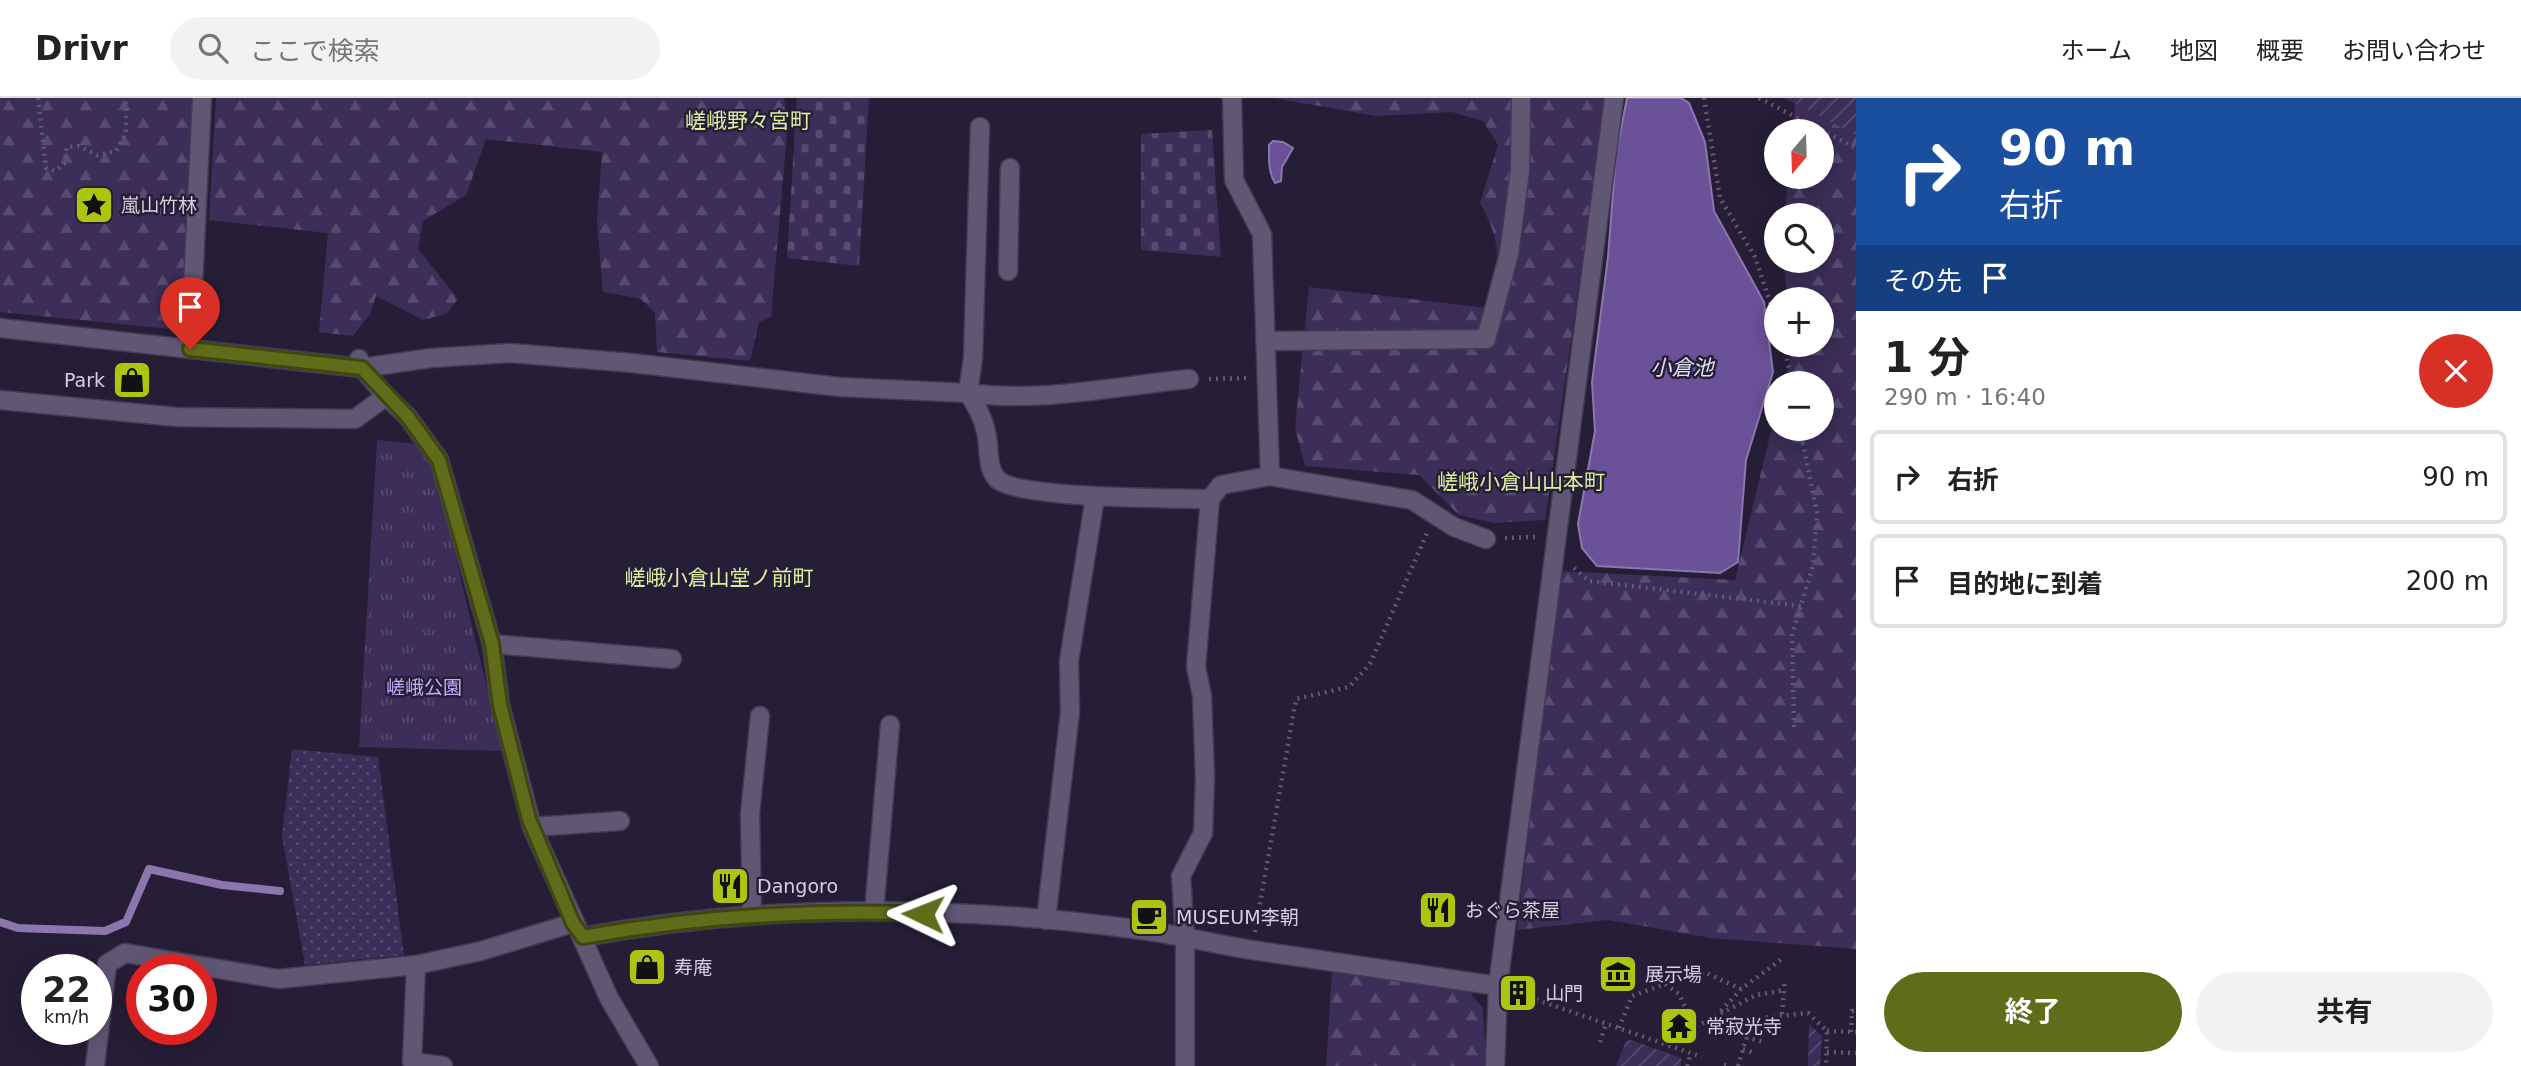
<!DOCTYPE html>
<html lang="ja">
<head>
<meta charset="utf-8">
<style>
	:root { --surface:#fff; --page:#f2f2f2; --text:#222; --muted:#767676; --line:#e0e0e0; --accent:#606c1a }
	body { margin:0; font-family:"DejaVu Sans","Noto Sans JP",sans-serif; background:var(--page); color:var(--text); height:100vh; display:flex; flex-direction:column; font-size:26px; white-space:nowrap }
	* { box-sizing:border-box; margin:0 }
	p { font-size:23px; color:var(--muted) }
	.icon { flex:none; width:38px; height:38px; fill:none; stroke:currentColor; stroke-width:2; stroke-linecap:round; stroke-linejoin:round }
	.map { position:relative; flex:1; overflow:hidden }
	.side { display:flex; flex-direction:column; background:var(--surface); width:665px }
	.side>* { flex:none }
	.hud { background:#1a4fa0; color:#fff; overflow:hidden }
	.needle { width:46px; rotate:199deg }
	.controls { position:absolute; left:1764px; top:21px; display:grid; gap:14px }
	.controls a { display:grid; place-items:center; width:70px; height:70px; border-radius:50%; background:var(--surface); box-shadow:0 4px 18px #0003; font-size:35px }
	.speed { position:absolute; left:21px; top:856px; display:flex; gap:14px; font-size:35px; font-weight:700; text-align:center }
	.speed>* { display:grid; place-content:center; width:91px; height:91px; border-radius:50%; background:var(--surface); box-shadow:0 4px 18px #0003; line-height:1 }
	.speed small { font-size:18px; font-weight:400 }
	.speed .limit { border:10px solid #d22; background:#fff; color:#111 }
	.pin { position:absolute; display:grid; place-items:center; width:60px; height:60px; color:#fff; margin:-72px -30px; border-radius:50% 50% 50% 0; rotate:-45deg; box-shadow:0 0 7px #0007 }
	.pin .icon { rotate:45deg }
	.me { position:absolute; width:77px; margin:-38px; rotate:272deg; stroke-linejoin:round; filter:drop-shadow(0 0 5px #0008) }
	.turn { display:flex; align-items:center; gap:24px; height:147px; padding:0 28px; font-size:32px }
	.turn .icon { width:91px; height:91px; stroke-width:2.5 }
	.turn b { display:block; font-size:49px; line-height:60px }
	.then { display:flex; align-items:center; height:66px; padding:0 28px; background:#0003; gap:14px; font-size:26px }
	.round { display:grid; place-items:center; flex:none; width:74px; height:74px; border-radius:37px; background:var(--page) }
	.summary { display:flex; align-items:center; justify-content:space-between; height:119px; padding:0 28px }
	h1 { font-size:42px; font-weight:700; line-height:52px }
	.button { display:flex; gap:14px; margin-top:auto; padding:14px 28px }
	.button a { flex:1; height:80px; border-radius:42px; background:var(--accent); color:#fff; font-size:28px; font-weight:700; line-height:80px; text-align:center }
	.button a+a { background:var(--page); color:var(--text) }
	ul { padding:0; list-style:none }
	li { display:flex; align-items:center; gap:21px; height:94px; margin:0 14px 10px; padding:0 14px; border:4px solid var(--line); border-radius:10px }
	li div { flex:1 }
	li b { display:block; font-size:26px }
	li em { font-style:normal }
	header { display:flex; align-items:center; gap:42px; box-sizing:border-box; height:98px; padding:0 35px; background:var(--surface); border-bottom:2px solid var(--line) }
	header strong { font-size:33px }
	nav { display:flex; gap:38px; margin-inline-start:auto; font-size:24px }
	.search { width:490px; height:63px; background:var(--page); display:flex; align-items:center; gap:18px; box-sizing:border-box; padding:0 24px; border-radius:38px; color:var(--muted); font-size:26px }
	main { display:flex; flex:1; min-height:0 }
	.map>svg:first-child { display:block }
	.grass { fill:url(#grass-dots) }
	.forest { fill:url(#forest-firs) }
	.cemetery { fill:url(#cemetery-stones) }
	.park { fill:url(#park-tufts) }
	.garden { fill:url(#garden-furrows) }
	.water { fill:#6b5198; stroke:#8b77ae; stroke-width:2 }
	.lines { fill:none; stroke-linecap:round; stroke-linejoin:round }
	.stream { stroke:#8b77ae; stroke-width:8 }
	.minor-casing { stroke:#433b51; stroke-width:21 }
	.path { stroke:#615a70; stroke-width:4.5; stroke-dasharray:2 5; stroke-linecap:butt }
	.minor { stroke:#605775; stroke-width:18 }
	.route-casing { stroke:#3e4611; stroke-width:18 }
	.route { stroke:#606c1a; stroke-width:12 }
	.labels { text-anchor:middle; stroke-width:5; stroke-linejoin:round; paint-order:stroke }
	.poi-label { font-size:19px; fill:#d5d0e1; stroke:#261e37; text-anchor:start }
	.park-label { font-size:19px; fill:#c7aefd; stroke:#261e37 }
	.neighbourhood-label { font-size:21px; fill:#ddeea1; stroke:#261e37 }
	.water-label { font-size:21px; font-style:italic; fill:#e3ddf2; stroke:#261e37 }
</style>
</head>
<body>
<header>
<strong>Drivr</strong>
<div class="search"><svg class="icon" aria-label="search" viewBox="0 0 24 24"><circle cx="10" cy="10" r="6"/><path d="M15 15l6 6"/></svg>ここで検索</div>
<nav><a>ホーム</a><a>地図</a><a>概要</a><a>お問い合わせ</a></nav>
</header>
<main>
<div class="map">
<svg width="1856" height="968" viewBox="0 0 1856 968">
	<defs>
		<pattern id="grass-dots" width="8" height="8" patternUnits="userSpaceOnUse" patternTransform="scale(1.75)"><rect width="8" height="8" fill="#3c2e58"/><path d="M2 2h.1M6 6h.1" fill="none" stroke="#574b70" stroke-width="1.8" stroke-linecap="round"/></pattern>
		<pattern id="forest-firs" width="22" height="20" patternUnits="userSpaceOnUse" patternTransform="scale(1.75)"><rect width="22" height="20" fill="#3c2e58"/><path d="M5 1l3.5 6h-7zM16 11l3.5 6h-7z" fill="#574b70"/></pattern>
		<pattern id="cemetery-stones" width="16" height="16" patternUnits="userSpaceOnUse" patternTransform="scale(1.75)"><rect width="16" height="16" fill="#3c2e58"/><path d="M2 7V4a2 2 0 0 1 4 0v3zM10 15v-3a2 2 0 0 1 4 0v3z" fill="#574b70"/></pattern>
		<pattern id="park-tufts" width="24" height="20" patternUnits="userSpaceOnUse" patternTransform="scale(1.75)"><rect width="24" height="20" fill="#3c2e58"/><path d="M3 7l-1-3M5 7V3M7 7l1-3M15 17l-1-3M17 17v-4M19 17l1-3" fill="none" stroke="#574b70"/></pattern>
		<pattern id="garden-furrows" width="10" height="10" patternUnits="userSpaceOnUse" patternTransform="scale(1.75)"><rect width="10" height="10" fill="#3c2e58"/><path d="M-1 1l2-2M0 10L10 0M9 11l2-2" fill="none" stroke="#574b70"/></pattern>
	</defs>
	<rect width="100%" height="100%" fill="#261e37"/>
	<path class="grass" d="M292,651L378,659L404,857L305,867L282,738Z"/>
	<g class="forest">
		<path d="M0,0H195L181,232L0,214Z"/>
		<path d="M216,0H784L788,24L771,219L759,224L750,263L657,254L655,215L641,201L603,194L597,123L602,54L486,41L466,97L423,123L418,151L458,201L446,216L423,222L376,198L370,216L353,238L319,234L328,135L209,122Z"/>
		<path d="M1273,0H1606L1545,422L1494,425L1459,417L1419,377L1305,368L1295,330L1309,189L1487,210C1500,166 1503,146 1480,105L1498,47L1483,23L1452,14L1377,18Z"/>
		<path d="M1795,5L1856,37V851L1711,840L1608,822L1517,832L1560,473L1735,482L1776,313V331H1822V285H1784L1794,247H1822V201H1788L1783,163H1822V117H1785L1788,79H1822V33H1793Z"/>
		<path d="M1332,873L1470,889L1473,899L1483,910L1486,968H1326Z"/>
	</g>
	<g class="cemetery">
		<path d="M797,0H869L859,168L787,160Z"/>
		<path d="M1212,32L1221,159L1141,152V36Z"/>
	</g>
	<path class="park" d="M377,342L416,346L433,365L502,653L359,649Z"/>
	<g class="garden">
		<path d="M1784,0H1856V37Z"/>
		<path d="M1809,926L1822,938L1820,968H1808Z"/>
		<path d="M1631,942L1681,960V968H1616L1626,943Z"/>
	</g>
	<g class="water">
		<path d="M1627,0H1681L1689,5L1705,44L1714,113L1764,204L1773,274L1746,362L1738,464L1720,475L1597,468L1582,450L1578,426L1595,333L1592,284L1608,159L1616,56Z"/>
		<path d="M1273,43L1283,44L1293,50L1282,69L1281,83L1275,85C1268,73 1269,61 1269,47Z"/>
	</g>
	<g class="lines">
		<path class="stream" d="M0,824L18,830L105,833L126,824L149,771L222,787L280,793"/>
		<g class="minor-casing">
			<g id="minor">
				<path d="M1232,0L1234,82L1262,136L1270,378"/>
				<path d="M980,29L973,260L968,295C1040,305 1117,288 1189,281"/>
				<path d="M1008,173L1010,70"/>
				<path d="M0,230L362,270L431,260L511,255L632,265L840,289L968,295C977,308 983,319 986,334C990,349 986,369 997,381C1017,401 1175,400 1210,401"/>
				<path d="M1265,243L1486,241L1509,156L1520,73L1521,0"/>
				<path d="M190,251L202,0"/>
				<path d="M386,298L408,319L439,362L492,546L500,607L532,729L609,900L649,968"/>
				<path d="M0,302L177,319L355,321L386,298L362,270L359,261"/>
				<path d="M492,546L672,561"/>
				<path d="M532,729L620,723"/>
				<path d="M874,814L890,627"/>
				<path d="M752,817L750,716L760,618"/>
				<path d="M1046,822L1070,614L1069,563L1095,399"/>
				<path d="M583,839C766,805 958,807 1142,832C1179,837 1215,846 1252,852C1334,864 1416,876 1498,888"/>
				<path d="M416,867L412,964L443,968"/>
				<path d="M95,968L107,866L125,855L278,881L416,867L481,853L573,825"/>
				<path d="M1185,968V841L1181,778L1203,735L1205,680L1202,598L1196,569L1210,401L1221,387L1270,378L1412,402L1454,429L1486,441"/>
				<path d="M1495,968L1498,888L1614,0"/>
			</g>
		</g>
		<g class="path">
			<path d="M38,0L46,70L55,73L64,66L67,49L79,48L97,57L116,53L126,35V0"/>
			<path d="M1704,0L1720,100L1755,159L1776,222"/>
			<path d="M1759,0L1856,50"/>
			<path d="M1784,247L1792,285"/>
			<path d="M1209,281L1246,280"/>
			<path d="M1505,440L1538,439"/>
			<path d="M1574,470L1589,483L1801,508"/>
			<path d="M1794,629L1792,536L1813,468L1817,415L1800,331"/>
			<path d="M1255,834L1296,601L1349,589L1370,566L1427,435"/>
			<path d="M1670,874L1692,882L1704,874L1741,891"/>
			<path d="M1523,897L1702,959"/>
			<path d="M1721,913L1741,891L1782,861"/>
			<path d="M1782,916L1785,881"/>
			<path d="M1619,930L1632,898L1665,886L1679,896L1694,929"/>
			<path d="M1827,933L1856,934"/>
			<path d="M1851,934L1852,913H1856"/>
			<path d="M1746,939L1763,944"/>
			<path d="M1600,944L1606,926"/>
			<path d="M1665,945L1756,897L1785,892"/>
			<path d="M1743,951L1754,955"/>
			<path d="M1827,954L1856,955"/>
			<path d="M1724,967L1728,968"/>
			<path d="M1687,968L1691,955"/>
			<path d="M1738,968L1752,921L1808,915L1827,933L1826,968"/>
		</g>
		<use href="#minor" class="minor"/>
	</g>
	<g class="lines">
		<g class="route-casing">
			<path id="route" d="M190,251L362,270L408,319L439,362L492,546L500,607L529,721L573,825L583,839C695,819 809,811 923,816"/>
		</g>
		<use href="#route" class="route"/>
	</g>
	<defs>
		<g id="sight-square" transform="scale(2.0125)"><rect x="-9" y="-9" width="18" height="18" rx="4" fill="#acc610" stroke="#261e37"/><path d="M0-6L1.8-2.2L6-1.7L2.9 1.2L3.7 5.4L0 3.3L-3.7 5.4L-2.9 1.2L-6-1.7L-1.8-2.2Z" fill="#111"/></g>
		<g id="shop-square" transform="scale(2.0125)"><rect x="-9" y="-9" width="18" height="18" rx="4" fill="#acc610" stroke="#261e37"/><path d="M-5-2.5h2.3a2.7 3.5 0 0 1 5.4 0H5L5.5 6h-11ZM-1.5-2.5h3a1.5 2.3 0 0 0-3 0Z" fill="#111"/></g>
		<g id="restaurant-square" transform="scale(2.0125)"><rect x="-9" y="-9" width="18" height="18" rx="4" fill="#acc610" stroke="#261e37"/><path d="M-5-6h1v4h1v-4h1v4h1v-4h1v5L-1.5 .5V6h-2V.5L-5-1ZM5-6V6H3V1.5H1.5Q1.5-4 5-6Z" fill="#111"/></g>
		<g id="cafe-square" transform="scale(2.0125)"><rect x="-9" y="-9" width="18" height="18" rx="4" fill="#acc610" stroke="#261e37"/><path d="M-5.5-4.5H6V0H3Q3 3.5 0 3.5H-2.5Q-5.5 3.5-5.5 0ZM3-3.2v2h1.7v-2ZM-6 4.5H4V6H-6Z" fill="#111"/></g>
		<g id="museum-square" transform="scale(2.0125)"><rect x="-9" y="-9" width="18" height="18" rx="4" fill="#acc610" stroke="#261e37"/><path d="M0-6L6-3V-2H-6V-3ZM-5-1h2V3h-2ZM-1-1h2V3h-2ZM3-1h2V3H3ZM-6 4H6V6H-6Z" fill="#111"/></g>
		<g id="building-square" transform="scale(2.0125)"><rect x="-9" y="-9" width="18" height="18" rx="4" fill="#acc610" stroke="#261e37"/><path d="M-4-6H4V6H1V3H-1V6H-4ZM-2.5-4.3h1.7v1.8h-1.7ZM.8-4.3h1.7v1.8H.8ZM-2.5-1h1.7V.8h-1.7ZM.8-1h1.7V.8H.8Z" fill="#111"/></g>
		<g id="temple-square" transform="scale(2.0125)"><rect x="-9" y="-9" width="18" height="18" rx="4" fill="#acc610" stroke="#261e37"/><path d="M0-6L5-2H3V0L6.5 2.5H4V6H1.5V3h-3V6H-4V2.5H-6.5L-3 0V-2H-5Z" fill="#111"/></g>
	</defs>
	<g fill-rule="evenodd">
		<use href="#sight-square" x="94" y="107"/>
		<use href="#shop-square" x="132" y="282"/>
		<use href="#restaurant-square" x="730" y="788"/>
		<use href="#restaurant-square" x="1438" y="812"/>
		<use href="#cafe-square" x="1149" y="819"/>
		<use href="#shop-square" x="647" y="869"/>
		<use href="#museum-square" x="1618" y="876"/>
		<use href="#building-square" x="1518" y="895"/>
		<use href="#temple-square" x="1679" y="928"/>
	</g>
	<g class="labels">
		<g class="poi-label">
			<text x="121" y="114">嵐山竹林</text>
			<text x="105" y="289" text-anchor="end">Park</text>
			<text x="757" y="795">Dangoro</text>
			<text x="1465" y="819">おぐら茶屋</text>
			<text x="1176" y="826">MUSEUM李朝</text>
			<text x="674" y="876">寿庵</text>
			<text x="1645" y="883">展示場</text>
			<text x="1545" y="902">山門</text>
			<text x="1706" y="935">常寂光寺</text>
		</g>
		<g class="park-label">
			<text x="424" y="596">嵯峨公園</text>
		</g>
		<g class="neighbourhood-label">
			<text x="748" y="30">嵯峨野々宮町</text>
			<text x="1521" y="391">嵯峨小倉山山本町</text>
			<text x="719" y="487">嵯峨小倉山堂ノ前町</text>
		</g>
		<g class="water-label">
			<text x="1682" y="277">小倉池</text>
		</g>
	</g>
</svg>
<div class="controls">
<a><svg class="needle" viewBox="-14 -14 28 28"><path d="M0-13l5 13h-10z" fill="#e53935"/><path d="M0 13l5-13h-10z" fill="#767676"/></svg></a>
<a><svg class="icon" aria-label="search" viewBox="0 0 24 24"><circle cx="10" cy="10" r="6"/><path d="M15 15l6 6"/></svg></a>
<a>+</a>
<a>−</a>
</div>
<div class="speed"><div>22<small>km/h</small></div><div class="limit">30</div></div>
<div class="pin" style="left:190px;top:251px;background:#d93025"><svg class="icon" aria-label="arrive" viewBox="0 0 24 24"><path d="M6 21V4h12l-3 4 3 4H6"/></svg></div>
<svg class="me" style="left:923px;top:816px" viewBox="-20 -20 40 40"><path d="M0-17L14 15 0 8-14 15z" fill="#606c1a" stroke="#fff" stroke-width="4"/></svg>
</div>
<section class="side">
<div class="hud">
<div class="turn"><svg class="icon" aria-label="right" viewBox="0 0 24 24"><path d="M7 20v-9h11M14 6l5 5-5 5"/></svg><div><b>90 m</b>右折</div></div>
<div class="then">その先<svg class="icon" aria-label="arrive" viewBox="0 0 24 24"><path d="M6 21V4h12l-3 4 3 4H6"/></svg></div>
</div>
<div class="summary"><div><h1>1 分</h1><p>290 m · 16:40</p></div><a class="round" style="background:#d93025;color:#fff"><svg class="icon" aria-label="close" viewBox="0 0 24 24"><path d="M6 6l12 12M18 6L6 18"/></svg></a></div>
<ul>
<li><svg class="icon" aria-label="right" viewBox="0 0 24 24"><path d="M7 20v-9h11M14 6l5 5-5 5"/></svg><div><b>右折</b></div><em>90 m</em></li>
<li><svg class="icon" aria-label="arrive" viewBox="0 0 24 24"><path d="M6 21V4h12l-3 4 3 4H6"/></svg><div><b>目的地に到着</b></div><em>200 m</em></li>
</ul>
<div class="button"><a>終了</a><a>共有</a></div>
</section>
</main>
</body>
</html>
